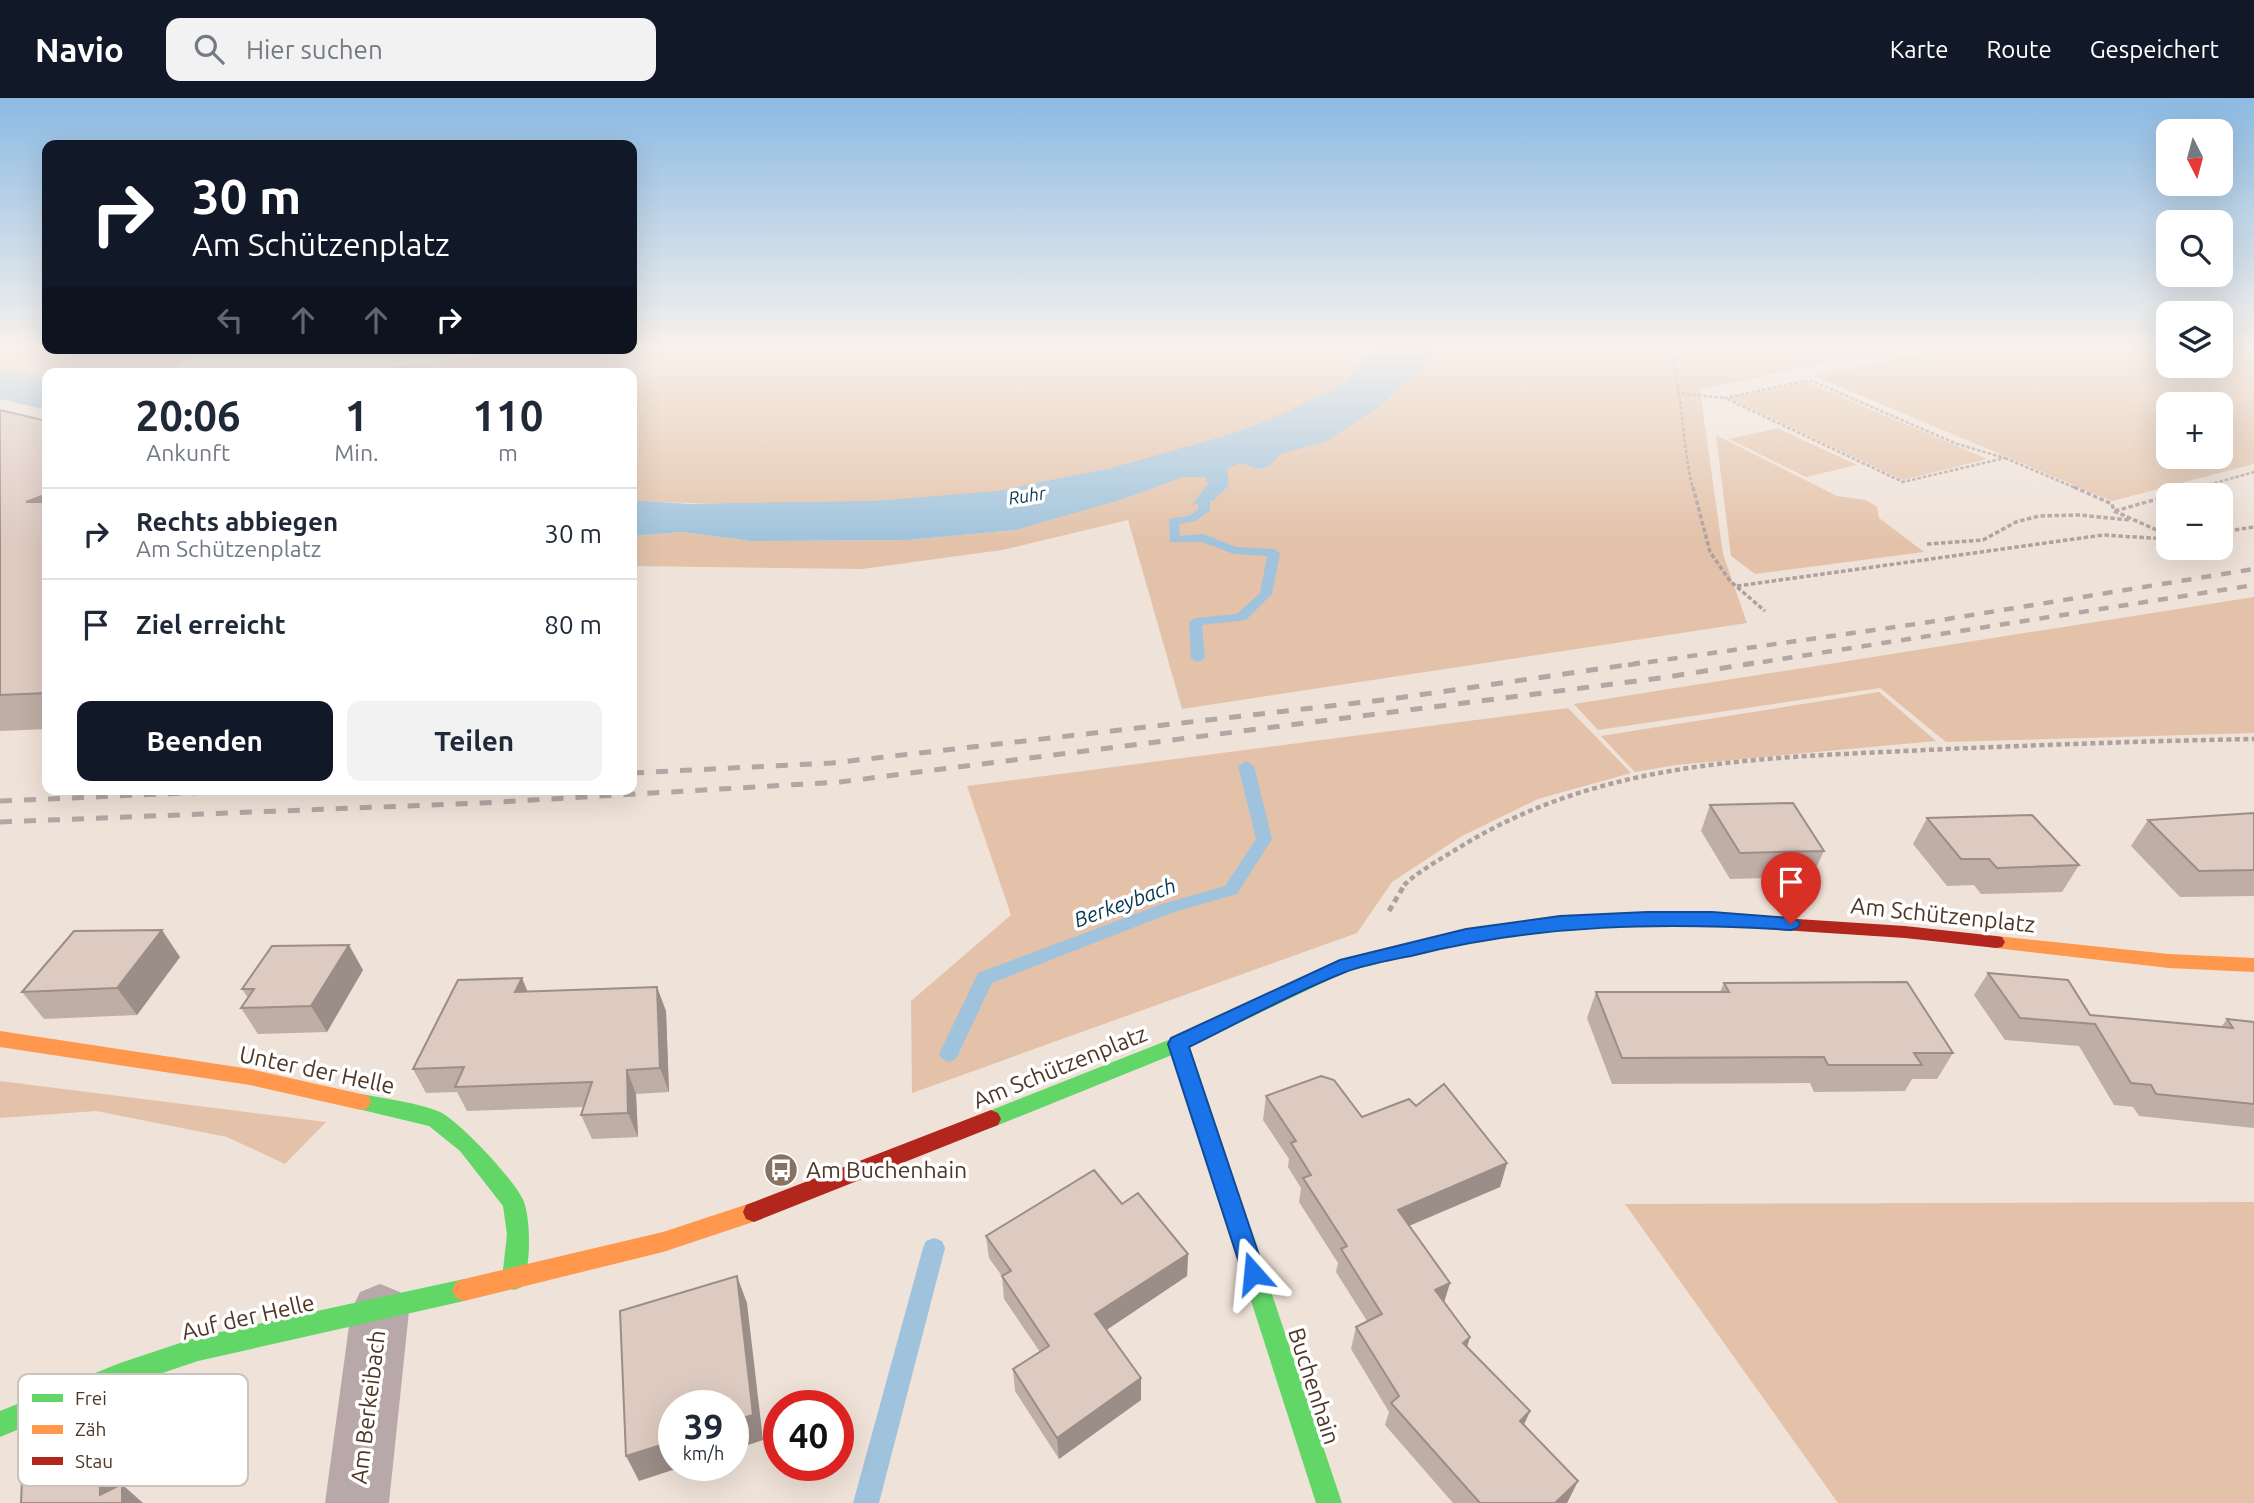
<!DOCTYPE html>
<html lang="de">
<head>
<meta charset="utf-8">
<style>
	:root { --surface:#fff; --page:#f2f2f3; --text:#1f2937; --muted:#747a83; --line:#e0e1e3; --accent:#111827 }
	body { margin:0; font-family:Ubuntu,sans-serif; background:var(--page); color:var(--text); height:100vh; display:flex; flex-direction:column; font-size:26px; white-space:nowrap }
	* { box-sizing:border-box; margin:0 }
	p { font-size:23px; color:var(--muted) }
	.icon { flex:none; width:38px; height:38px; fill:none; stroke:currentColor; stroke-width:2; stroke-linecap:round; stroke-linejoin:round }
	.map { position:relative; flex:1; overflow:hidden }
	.details { position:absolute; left:42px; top:270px; width:595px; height:427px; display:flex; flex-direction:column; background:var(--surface); border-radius:14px; box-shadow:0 7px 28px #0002 }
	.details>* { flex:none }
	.banner { position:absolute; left:42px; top:42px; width:595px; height:214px; border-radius:14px; box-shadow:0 7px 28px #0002; background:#111827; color:#fff; overflow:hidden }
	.needle { width:46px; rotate:174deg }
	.controls { position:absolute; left:2156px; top:21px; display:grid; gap:14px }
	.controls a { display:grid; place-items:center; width:77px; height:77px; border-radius:14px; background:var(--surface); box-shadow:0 7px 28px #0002; font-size:35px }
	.speed { position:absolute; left:658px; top:1292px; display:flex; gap:14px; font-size:35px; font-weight:700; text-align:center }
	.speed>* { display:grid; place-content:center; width:91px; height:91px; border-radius:50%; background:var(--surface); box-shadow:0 7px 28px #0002; line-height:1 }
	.speed small { font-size:18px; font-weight:400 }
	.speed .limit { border:10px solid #d22; background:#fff; color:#111 }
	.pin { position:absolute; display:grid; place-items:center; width:60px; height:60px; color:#fff; margin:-72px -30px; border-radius:50% 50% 50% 0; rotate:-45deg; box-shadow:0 0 7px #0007 }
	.pin .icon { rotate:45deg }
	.me { position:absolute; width:77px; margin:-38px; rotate:342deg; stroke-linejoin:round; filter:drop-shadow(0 0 5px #0008) }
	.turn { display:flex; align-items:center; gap:24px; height:147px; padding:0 35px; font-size:32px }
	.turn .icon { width:91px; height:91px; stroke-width:2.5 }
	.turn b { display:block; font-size:49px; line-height:60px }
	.lanes { display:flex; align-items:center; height:66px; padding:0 35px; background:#0003; justify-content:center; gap:35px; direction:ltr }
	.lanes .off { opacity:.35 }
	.eta { display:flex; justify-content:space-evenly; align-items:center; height:119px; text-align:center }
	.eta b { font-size:42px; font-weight:700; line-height:49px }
	.action { display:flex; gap:14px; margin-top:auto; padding:14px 35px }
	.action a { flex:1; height:80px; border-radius:14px; background:var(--accent); color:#fff; font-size:28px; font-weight:700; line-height:80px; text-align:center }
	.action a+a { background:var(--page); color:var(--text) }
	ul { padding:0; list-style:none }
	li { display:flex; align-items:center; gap:21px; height:91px; padding:0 35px; border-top:2px solid var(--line) }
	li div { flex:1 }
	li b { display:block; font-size:26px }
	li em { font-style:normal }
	header { display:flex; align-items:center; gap:42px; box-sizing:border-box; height:98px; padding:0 35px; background:var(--accent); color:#fff }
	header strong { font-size:33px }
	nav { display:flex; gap:38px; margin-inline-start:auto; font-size:24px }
	.search { width:490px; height:63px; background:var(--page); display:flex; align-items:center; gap:18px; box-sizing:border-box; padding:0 24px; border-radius:14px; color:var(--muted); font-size:26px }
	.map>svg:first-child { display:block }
	.green { fill:#e3c2a9; fill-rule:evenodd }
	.water { fill:#9fc3dc }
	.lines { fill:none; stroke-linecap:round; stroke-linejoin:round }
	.stream { fill:#9fc3dc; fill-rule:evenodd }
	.path-far3 { stroke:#ada09e; stroke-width:2.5; stroke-dasharray:3.5 2; stroke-linecap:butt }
	.path-far2 { stroke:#ada09e; stroke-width:3.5; stroke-dasharray:4.5 2.5; stroke-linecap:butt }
	.path-far1 { stroke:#ada09e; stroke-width:4.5; stroke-dasharray:5 3.5; stroke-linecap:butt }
	.path { stroke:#ada09e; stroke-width:5; stroke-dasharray:6 4.5; stroke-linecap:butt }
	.street { fill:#b8a8a9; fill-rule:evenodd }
	.fast { fill:#63d668; fill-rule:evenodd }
	.slow { fill:#ff974d; fill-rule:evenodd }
	.jam { fill:#b3261e; fill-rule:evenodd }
	.rail-far1 { stroke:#b4a6a4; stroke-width:4.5; stroke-dasharray:10 10; stroke-linecap:butt }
	.rail { stroke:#b4a6a4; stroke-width:5; stroke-dasharray:12 12; stroke-linecap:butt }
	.wall { fill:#beaea6 }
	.shaded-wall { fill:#9b8d87 }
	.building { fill:#ddcac1; stroke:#9b8d87; stroke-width:2 }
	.route { fill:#1a73e8; stroke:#114b97; stroke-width:2 }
	.labels { text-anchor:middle; stroke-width:7; stroke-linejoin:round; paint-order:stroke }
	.far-water-label { font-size:18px; font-style:italic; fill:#093853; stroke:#fff }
	.water-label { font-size:21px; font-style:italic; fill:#093853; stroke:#fff }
	.near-street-label { font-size:23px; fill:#4e3725; stroke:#fff }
	.near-poi-label { font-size:23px; fill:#4e3725; stroke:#fff; text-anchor:start }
	.key { fill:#fff; stroke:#cac3be; stroke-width:2 }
	.key-label { font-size:19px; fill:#4e3725 }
</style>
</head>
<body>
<header>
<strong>Navio</strong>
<div class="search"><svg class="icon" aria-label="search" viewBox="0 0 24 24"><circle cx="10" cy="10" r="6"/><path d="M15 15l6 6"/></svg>Hier suchen</div>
<nav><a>Karte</a><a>Route</a><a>Gespeichert</a></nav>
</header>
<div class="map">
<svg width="2254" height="1405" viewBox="0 0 2254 1405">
	<rect width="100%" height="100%" fill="#efe2d8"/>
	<g class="green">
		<path d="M0,249L201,250L170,275H47V281L0,272Z"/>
		<path d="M632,249H1894L1700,292L1723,456L1747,525L1182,611L1128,422L1002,452L862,471L632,468V438L682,434L751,443L908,442L1015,432L1114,369C1075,377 1034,389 994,394C876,407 750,410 632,402V275H289L391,269L475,259L480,250Z"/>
		<path d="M1952,249H2168V268H2221V249H2254V366L2112,403L1814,278ZM2221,306V359H2168V306Z"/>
		<path d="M1807,284L1987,361L1903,382L1728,300Z"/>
		<path d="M1779,330V331L1857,367L1806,379L1729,341Z"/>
		<path d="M1716,337L1837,398L1866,402L1877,409L1879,420L1924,454L1755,476L1731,458Z"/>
		<path d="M2254,499V635L1946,644L1880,590L1598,632L1574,606Z"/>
		<path d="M1879,594L1936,643L1676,667L1635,674L1601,638Z"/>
		<path d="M1568,610L1631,675L1538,701L1462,738L1392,784L1357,835L912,995L911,903L1011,817L967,688Z"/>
		<path d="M0,983L326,1024L285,1066L227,1039L96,1013L0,1020Z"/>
		<path d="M2254,1104V1405H1838L1625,1106Z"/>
	</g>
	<g class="water">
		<path d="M1374,249H1434L1429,264L1375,312L1327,343L1281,356L1268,369L1256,371C1246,365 1237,364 1227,371L1229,387L1214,402L1192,407L1208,386L1205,379H1183L1123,401L1015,432L908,442L751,443L682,434L632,438V402L689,406L875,403L997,393L1115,369L1231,336L1281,317L1346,284Z"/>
		<path d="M0,272L47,281V312L0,301Z"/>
	</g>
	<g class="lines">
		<g class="stream">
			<path d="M1210,387L1219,389L1210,400V413L1195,423L1179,426L1180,438L1203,436L1236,449L1274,451L1280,455L1272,496L1246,522L1202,527L1205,560L1198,564L1191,560L1189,524L1195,520L1237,516L1260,495L1267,458L1234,456L1202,444H1170L1169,421L1188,418L1198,412L1199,399Z"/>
			<path d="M1246,663L1254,668L1272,741L1237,796L1171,815L992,885L956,961L949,964L942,961L939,956L978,875L1159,807L1225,788L1256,741L1238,668Z"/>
			<path d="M934,1140L942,1143L945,1150L879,1405H853L923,1150L926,1143Z"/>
		</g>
		<g class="path-far3">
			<path d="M1668,249C1684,294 1681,344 1693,391"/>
			<path d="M1804,283H1812L1957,346L2005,360L1903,384L1725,300Z"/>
			<path d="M1676,295L1725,300"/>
			<path d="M2005,360L2078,391"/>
			<path d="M2193,391L2254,374"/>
		</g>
		<g class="path-far2">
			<path d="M1693,389L1710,454L1730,483L1765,513"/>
			<path d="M2074,389L2112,406L2114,413L2168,437"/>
			<path d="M2171,397L2200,389"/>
			<path d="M2115,413L2168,398"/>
			<path d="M2221,434L2254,429"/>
			<path d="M1927,446L1983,442L2016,424L2039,418L2079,417L2130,422"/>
			<path d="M1737,488L2103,437L2168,441"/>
		</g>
		<path class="path-far1" d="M1404,787C1420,772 1441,761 1460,749C1602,661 1764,660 1926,652C2035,647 2145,643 2254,641"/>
		<path class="path" d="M1389,813L1405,786"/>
		<path class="street" d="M380,1186L400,1194L409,1213L389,1405H325L351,1213L360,1194Z"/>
		<g class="fast">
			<path d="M1647,814L1768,819L1774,821L1777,825L1774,829L1768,831L1647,826L1560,831L1466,843L1345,874L1189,949L1342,1405H1316L1172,957L991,1030L984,1027L981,1021L984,1015L1171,941L1334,864L1466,831L1560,819Z"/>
			<path d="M361,996C386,1001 416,1004 440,1014C459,1023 517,1084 524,1104C531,1124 531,1169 522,1189L514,1192L506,1189L502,1181L507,1136L503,1108L460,1053L429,1028L354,1010L351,1004L354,998Z"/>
			<path d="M464,1181L472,1184L476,1192L472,1200L464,1203L198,1263L121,1289L0,1339V1313L120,1265L198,1239Z"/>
		</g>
		<g class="slow">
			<path d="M1996,838L2169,856L2254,860V874L2169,870L1996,850L1990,849L1987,844L1990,839Z"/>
			<path d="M0,933L250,971L361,996L368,998L371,1004L368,1010L361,1012L250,987L0,949Z"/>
			<path d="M754,1104L762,1107L765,1114L762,1121L663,1154L464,1203L456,1200L452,1192L456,1184L464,1181L663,1134Z"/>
		</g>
		<g class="jam">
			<path d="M1768,819L1905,828L1996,838L2002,839L2005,844L2002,849L1996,850L1905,840L1768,831L1762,829L1759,825L1762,821Z"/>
			<path d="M991,1012L998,1015L1001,1021L998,1027L754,1124L746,1121L743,1114L746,1107Z"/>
		</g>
		<g class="rail-far1">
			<path d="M1628,567L1923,525L2254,471"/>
			<path d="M1743,567L2254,487"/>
		</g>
		<g class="rail">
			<path d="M632,675L832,665L1391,601L1640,565"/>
			<path d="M0,703L280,691"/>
			<path d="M0,724L482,705L840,684L1661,580L1754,565"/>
		</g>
	</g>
	<g class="wall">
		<path d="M0,312L47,323V631L0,633Z"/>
		<path d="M1710,707L1824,753L1812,779L1730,781L1701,733Z"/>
		<path d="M2254,715V798L2180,799L2131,748L2148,722Z"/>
		<path d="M1927,720L2079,767L2062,794L1981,796L1974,787L1947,788L1913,746Z"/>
		<path d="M180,859L137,917L44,921L22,894Z"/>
		<path d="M363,872L327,934L258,936L241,910L248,900L242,891Z"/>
		<path d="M1988,875L2090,917L2221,929L2227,921L2254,924V1030L2139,1018L2133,1009L2114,1007L2079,948L2005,942L1974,897Z"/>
		<path d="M1724,885L1953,955L1937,981H1912L1905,993L1814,994L1810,985L1612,986L1587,920L1596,894H1720Z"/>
		<path d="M528,893L666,913L669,994L636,996L638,1039L592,1041L581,1017L584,1009L467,1013L457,994L426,995L413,971Z"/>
		<path d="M1266,998L1362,1019L1416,1008L1507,1065L1500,1089L1409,1128L1444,1204L1470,1239L1467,1249L1530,1313L1524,1327L1578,1383L1567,1405H1453L1385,1327L1389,1314L1351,1251L1356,1229L1367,1223L1336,1174L1338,1165L1299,1104L1301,1090L1288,1069L1289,1061L1263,1022Z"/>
		<path d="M1122,1106L1188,1156L1187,1178L1106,1232L1141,1302L1059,1361L1015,1293L1013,1271L1040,1254L1004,1201L1002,1178L989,1160L986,1138Z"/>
	</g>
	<g class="shaded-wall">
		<path d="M47,396V434L26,404Z"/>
		<path d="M162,832L180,859L137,917L117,890Z"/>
		<path d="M349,847L363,872L327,934L311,908Z"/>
		<path d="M522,880L532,904L515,894Z"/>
		<path d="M657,889L666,913L669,994L660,970Z"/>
		<path d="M627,972L636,996L638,1039L628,1015Z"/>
		<path d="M1507,1065L1500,1089L1392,1135L1398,1112Z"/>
		<path d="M1188,1156L1187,1178L1096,1239L1095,1216Z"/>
		<path d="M737,1178L747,1205L763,1342L733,1352Z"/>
		<path d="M1450,1185L1443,1208L1435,1192Z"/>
		<path d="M1470,1239L1463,1262V1245Z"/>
		<path d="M1141,1280V1302L1059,1361L1057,1340Z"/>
		<path d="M1530,1313L1520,1335V1323Z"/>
		<path d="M99,1321L123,1343L125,1389L143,1405H110L100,1397Z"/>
		<path d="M674,1343V1367H688L639,1383L626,1358Z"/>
		<path d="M1578,1383L1567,1405H1555Z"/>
	</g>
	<g class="building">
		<path d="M0,312L47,323V396L26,404H47V595L0,597Z"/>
		<path d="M1793,705L1824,753L1740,755L1710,707Z"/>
		<path d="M2254,715V772L2199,773L2148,722Z"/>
		<path d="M2032,717L2079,767L1997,770L1989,761H1961L1927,720Z"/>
		<path d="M162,832L117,890L22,894L74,833Z"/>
		<path d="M349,847L311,908L241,910L254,891H242L272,848Z"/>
		<path d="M1988,875L2068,882L2090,917L2233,930L2227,921L2254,924V1006L2156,996L2151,987L2131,985L2095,926L2020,920Z"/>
		<path d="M522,880L515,894L657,889L660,970L627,972L628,1015L581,1017L592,984L455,989L464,969L413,971L458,882Z"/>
		<path d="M1907,884L1953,955H1914L1922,967H1828L1824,959L1622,960L1596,894H1729L1724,885Z"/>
		<path d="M1321,978L1334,982L1362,1019L1409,1001L1416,1008L1444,986L1507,1065L1398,1112L1450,1185L1435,1192L1470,1239L1463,1245L1530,1313L1520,1323L1578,1383L1555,1405H1480L1391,1305L1399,1298L1356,1229L1382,1216L1341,1151L1347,1148L1303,1080L1311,1077L1291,1045L1296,1043L1266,998Z"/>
		<path d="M1094,1072L1122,1106L1138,1095L1188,1156L1095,1216L1141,1280L1057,1340L1013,1271L1049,1248L1002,1178L1011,1173L986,1138Z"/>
		<path d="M737,1178L753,1317L733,1323V1307H674V1343L626,1358L620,1213Z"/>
		<path d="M99,1321L100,1397L122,1386V1405H21L23,1356Z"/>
	</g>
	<linearGradient id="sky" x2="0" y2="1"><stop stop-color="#8bbae3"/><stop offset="0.56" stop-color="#f8f2ed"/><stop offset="1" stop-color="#f8f2ed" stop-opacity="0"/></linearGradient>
	<rect width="2254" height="445" fill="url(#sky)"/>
	<path class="route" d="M1647,814H1712L1791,820L1797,822L1800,826L1797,830L1791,832C1664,824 1539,826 1415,857C1392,862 1365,866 1343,875C1290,896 1240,924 1189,949L1265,1175L1262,1183L1253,1186L1245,1183L1168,946L1171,940L1340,862L1466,831L1560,818Z"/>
	<defs>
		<g id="bus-disc" transform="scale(1.75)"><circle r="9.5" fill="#867364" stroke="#fff"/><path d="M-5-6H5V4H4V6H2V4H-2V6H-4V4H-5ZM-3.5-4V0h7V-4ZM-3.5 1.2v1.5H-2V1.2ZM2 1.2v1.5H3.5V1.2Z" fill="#fff"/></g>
	</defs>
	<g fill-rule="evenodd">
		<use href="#bus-disc" x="781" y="1072"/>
	</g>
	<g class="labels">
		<g class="far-water-label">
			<text transform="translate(1027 398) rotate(-9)" y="6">Ruhr</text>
		</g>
		<g class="water-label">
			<text transform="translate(1125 805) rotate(-20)" y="7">Berkeybach</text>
		</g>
		<g class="near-street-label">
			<text transform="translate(1943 817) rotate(6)" y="8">Am Schützenplatz</text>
			<text transform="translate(1060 969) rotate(-22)" y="8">Am Schützenplatz</text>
			<text transform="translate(317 972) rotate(12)" y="8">Unter der Helle</text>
			<text transform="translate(248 1219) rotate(-13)" y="8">Auf der Helle</text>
			<text transform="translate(1314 1288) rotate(72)" y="8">Buchenhain</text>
			<text transform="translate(368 1309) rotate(-83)" y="8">Am Berkeibach</text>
		</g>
		<g class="near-poi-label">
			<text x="806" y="1080">Am Buchenhain</text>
		</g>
	</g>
	<rect x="18" y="1276" width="230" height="112" rx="10" class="key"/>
	<rect x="32" y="1296" width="31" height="8" fill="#63d668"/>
	<rect x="32" y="1327" width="31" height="9" fill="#ff974d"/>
	<rect x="32" y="1359" width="31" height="8" fill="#b3261e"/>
	<g class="key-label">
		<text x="75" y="1307">Frei</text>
		<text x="75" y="1338">Zäh</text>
		<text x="75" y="1370">Stau</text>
	</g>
</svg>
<div class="controls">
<a><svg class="needle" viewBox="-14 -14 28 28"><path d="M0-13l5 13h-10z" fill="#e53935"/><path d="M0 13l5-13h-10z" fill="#747a83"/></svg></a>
<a><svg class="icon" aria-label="search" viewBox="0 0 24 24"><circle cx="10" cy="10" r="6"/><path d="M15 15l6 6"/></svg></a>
<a><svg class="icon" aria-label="layers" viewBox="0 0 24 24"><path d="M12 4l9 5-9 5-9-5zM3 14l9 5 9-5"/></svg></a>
<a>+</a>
<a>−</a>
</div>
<div class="speed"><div>39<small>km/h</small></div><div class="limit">40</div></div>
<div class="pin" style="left:1791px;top:826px;background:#d93025"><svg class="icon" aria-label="arrive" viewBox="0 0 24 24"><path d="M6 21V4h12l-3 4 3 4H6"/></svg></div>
<svg class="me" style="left:1253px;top:1175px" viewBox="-20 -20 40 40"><path d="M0-17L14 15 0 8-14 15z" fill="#1a73e8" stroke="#fff" stroke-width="4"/></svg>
<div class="banner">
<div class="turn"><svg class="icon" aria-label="right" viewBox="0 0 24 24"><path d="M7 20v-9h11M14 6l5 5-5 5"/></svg><div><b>30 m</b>Am Schützenplatz</div></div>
<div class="lanes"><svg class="icon off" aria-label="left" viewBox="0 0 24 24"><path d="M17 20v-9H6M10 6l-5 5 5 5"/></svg><svg class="icon off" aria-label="ahead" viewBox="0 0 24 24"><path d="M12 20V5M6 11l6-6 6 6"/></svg><svg class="icon off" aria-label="ahead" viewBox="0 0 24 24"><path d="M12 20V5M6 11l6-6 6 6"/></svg><svg class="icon" aria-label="right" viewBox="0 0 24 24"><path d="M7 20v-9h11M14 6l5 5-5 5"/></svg></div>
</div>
<section class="details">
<div class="eta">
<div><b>20:06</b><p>Ankunft</p></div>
<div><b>1</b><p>Min.</p></div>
<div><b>110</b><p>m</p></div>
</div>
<ul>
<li><svg class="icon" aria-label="right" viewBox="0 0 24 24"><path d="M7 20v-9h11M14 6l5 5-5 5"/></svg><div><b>Rechts abbiegen</b><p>Am Schützenplatz</p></div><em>30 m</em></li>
<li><svg class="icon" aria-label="arrive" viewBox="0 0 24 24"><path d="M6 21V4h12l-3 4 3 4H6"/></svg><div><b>Ziel erreicht</b></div><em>80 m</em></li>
</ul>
<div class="action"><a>Beenden</a><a>Teilen</a></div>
</section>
</div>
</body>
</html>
